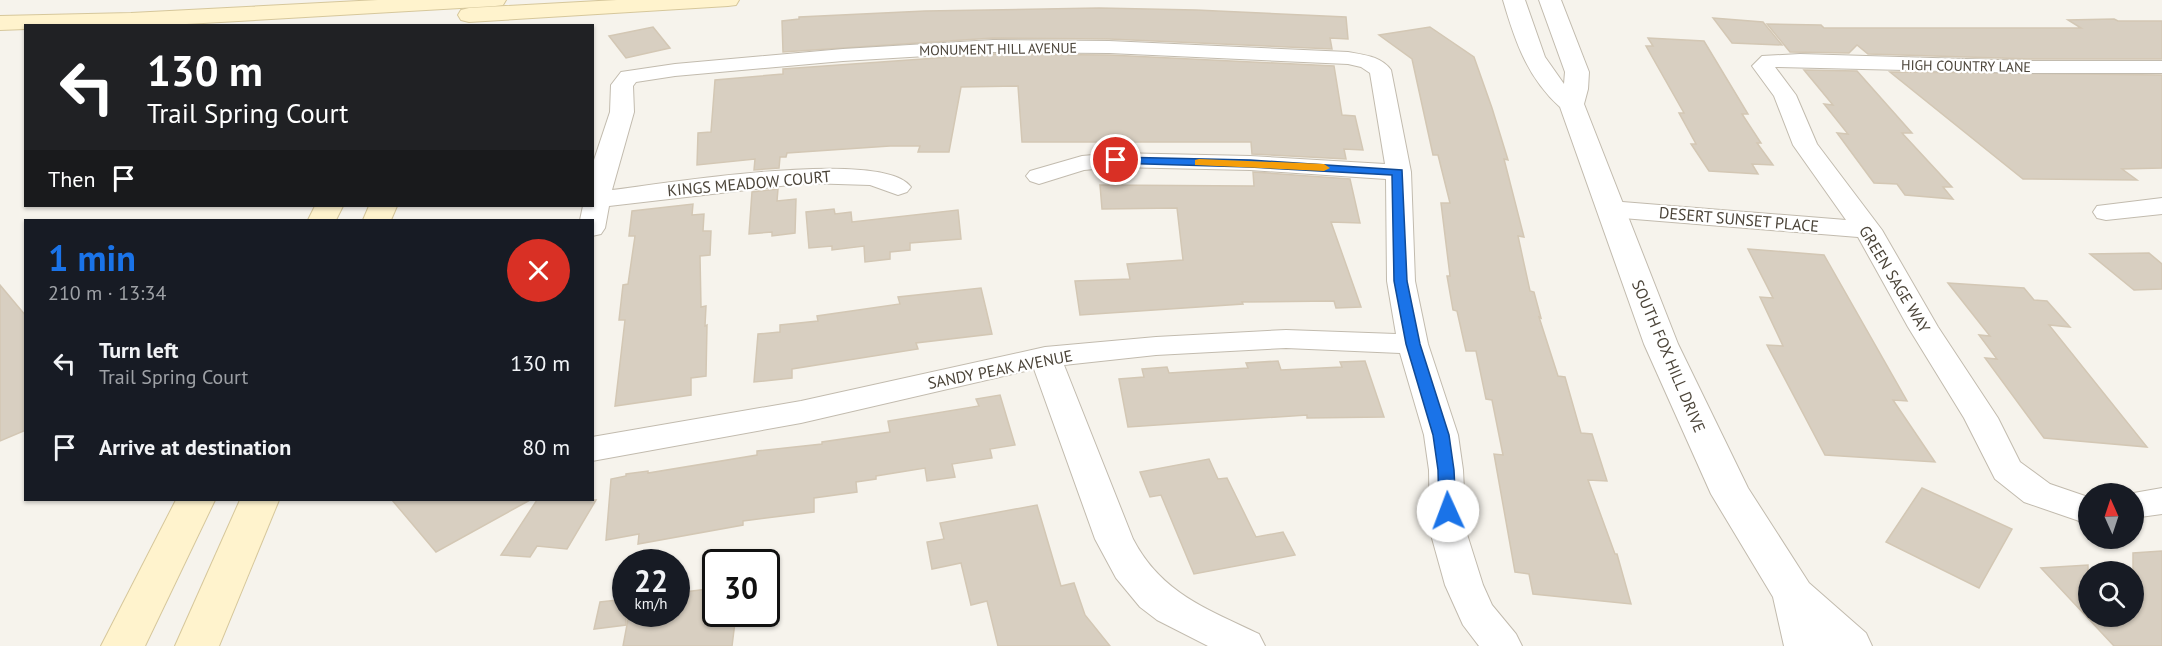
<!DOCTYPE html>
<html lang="en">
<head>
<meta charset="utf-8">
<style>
	:root { --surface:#171b24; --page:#242831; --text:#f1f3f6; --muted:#9ea1a6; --accent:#1a73e8 }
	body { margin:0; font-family:"PT Sans",sans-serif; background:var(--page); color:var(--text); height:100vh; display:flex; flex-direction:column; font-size:22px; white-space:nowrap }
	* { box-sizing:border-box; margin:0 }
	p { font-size:20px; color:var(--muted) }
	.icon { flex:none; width:33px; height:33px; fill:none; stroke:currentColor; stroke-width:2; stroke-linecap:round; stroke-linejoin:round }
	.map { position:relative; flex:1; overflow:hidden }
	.panel { position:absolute; left:24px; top:219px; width:570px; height:282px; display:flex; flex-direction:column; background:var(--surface); border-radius:0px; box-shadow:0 2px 4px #0004 }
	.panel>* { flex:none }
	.top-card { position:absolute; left:24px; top:24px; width:570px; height:183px; border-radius:0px; box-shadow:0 2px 4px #0004; background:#202124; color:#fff; overflow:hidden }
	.needle { width:39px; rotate:357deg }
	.buttons { position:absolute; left:2078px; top:483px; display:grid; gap:12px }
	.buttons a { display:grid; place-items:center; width:66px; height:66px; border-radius:50%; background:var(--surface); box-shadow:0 2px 4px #0004; font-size:30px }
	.speed { position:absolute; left:612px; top:549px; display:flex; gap:12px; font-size:30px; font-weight:700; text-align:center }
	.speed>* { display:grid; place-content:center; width:78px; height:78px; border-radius:50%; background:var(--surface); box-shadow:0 2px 4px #0004; line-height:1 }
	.speed small { font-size:15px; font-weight:400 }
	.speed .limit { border:3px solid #111; border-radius:9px; background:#fff; color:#111 }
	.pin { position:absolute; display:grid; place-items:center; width:51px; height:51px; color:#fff; margin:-26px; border:3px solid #fff; border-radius:50%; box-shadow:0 2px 6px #0007 }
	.me { position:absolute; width:66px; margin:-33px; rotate:358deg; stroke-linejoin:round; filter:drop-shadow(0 0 4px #0008) }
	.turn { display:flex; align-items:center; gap:21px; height:126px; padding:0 24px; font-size:27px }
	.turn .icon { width:78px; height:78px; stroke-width:2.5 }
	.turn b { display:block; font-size:42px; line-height:51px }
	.then { display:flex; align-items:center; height:57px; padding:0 24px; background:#0003; gap:12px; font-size:22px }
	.round { display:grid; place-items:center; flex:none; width:63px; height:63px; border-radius:32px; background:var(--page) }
	.summary { display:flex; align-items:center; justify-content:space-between; height:102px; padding:0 24px }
	h1 { font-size:36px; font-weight:700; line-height:45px; color:var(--accent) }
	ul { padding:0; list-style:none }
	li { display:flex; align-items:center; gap:18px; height:84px; padding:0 24px }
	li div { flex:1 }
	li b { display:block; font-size:22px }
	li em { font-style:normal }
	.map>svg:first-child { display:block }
	.building { fill:#d8cfc1; stroke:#d3c7b4; stroke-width:1.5 }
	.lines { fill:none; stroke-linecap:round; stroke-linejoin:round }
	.minor-casing { stroke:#c2bbae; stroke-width:2 }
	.tertiary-casing { stroke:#c2bbae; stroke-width:2 }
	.secondary-casing { stroke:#d6c79b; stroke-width:2 }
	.minor { fill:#fff; fill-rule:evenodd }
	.tertiary { fill:#fff; fill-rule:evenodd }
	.secondary { fill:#fff3cd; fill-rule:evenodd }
	.route { fill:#1a73e8; stroke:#114b97; stroke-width:1.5 }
	.slow { fill:#f59e0b }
	.labels { text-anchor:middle; stroke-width:4.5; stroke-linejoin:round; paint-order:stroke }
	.far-street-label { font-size:14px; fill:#4b4439; stroke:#fff }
	.street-label { font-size:16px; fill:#4b4439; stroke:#fff }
</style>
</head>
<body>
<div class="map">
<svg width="2162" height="646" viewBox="0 0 2162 646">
	<rect width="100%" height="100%" fill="#f6f3ec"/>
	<g class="building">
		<path d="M1099,8L1196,10L1346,17L1348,39L1330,38L1332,49L1109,39L993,38L783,52L782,21L799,19V17L925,11Z"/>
		<path d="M1713,18L1763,22L1782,45L1732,43Z"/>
		<path d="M2114,19L2118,21H2162V59H2032L1868,54L1857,45L1849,53L1790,52L1767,24L1821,25L1824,28H2081L2068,20Z"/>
		<path d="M653,27L670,48L626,58L609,36Z"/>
		<path d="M1430,27L1474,57L1492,108L1508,160L1504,159L1524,237L1518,236L1530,291L1534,292L1541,318L1539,317L1558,376L1565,377L1581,433L1592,434L1607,481L1588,480L1615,554H1617L1631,604L1533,594L1529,574L1515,572L1494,454L1503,455L1492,400L1486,399L1476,351H1466L1457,311L1453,310L1447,276H1450L1441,203H1450L1438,155H1433L1412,59L1379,35Z"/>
		<path d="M1648,38L1704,41L1748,114H1742L1761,143H1757L1773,165L1752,164L1758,174L1709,171L1691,144H1696L1679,113H1684L1646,46H1653Z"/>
		<path d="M993,54L1109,55L1334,66L1342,115L1355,116L1363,150L1344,149L1346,159L1252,154L1251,142H1022L1018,86L961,87L949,152H918L920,146H890L787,153L786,157H780L779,168L754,170L755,159L697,165L698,133L711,132L715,80L783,74V69Z"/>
		<path d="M1804,70L1857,71L1912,133H1902L1952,187H1943L1953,199L1905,195L1897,184L1874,183L1837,133L1848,134L1824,104L1833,105Z"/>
		<path d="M1890,72L2162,75V168L2122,169L2137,180L2023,179Z"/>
		<path d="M1253,172L1350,179L1360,223L1331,222L1361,307L1336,308L1334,301L1242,302L1243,304L1080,315L1075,281L1130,279L1127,264L1183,260L1177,208L1102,209L1100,185L1254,186Z"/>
		<path d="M778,189L777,201L796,199L795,233L772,236V232L749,234L752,192Z"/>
		<path d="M693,204L692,215L704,214L703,231H711L710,255L700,256L701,307L706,306L705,326L707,325L706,376L691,378V395L615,406L625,320H619L623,285L628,284L635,236H629L632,211Z"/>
		<path d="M834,209L835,214L851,212L852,222L958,210L961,239L910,243V250L890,252V259L865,262L864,246L832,250V246L809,248L806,212Z"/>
		<path d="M1748,249L1824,255L1907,401L1893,400L1935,462L1825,455L1767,345L1783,346L1760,297L1773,298Z"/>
		<path d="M2149,253L2162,264V289L2134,290L2090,254Z"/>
		<path d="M1948,283L2024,288L2034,300L2047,301L2070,327L2049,325L2147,447L2044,438L1985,358L1997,359L1979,335L1990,336Z"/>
		<path d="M0,285L26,316V430L0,441Z"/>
		<path d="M981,288L992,334L916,343L918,349L792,369V378L754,382L758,334L780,332V325L818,321L817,316L900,304L898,297Z"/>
		<path d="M1278,361L1281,370L1342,367L1340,362L1365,361L1384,417L1307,418V415L1128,427L1119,379L1144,377L1142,369L1167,367L1169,373L1248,368L1246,363Z"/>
		<path d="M1000,395L1015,445L990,449L992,458L952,464L955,477L927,481L925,468L876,476V479L856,482L857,492L814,498V512L743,521V525L638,544L639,534L606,540L611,479L626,476V474L648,471V473L757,455V451L822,444V442L890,432L888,421L979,406L976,399Z"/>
		<path d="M1209,459L1218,479L1227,478L1256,537L1283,532L1295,555L1194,574L1161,495L1150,497L1140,472Z"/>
		<path d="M1922,488L2012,529L1979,588L1886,542Z"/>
		<path d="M392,500H530L436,552Z"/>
		<path d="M537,500H596L567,549L537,546L530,557L501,555Z"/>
		<path d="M1037,505L1061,586L1074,583L1085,615L1110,646H998L987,601L971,605L961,563L932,569L927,542L944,539L940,523Z"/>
		<path d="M2162,551V646H2114L2041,568L2088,565V616H2133V553Z"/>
		<path d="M716,588V614H736L732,646H623L629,614H676V593Z"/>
		<path d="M626,599V625L594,629L600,602Z"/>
	</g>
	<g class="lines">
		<g class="minor-casing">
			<g id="minor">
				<path d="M993,40L1109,41L1348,52C1364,55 1381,56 1391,70L1411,172L1415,281L1428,344L1458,435L1463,470L1466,531L1483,585L1492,605L1516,634L1522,646H1479L1463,625L1445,585L1430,531L1429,470L1424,435L1400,353L1286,348L1156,355L1064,365L1133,539C1161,593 1207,609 1259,634L1265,646H1208L1157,620L1140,607L1116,578L1095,539L1034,369L801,423L592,461V437L801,401L1045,347L1156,337L1286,330L1396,334L1387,281L1386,179L1250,170L1116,167L1084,170L1039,184L1030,181L1026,176L1030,171L1082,156L1116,153L1250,156L1385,164L1370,73L1361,67L1348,64L1109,53L993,52L843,61L675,76L636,82L633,86L634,112L612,190C662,184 883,147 911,187L907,192L898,195L870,185L806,183L609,206L605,228L601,234L592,236V220H580L583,206H592V166L610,112L611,85L621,72L675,64L843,49Z"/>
				<path d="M1800,54L2032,61H2162V73H2032L1775,67L1796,95L1817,144L1882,230L1938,327L1998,418L2020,462L2050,484L2088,497V524L2024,502L1995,479L1964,418L1908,327L1858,237L1610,217L1601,215L1597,209L1601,203L1610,201L1846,220L1793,145L1774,96L1752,66L1762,56Z"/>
				<path d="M2162,198V214L2106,220L2097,218L2093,212L2097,206Z"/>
				<path d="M2162,488V514L2133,518V494H2128Z"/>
			</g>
		</g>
		<g class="tertiary-casing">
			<path id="tertiary" d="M1503,0H1525L1545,57L1564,84L1565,72L1539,0H1561L1589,72L1588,89L1584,104L1678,344L1748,488L1809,583L1866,633L1872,646H1784L1773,597L1711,494L1644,344L1560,107C1527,77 1515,41 1503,0Z"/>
		</g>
		<g class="secondary-casing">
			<g id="secondary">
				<path d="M378,0H506L503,5L495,6L151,26H26V29L0,30V16L131,13Z"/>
				<path d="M617,0H739L736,5L728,6L469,22L461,20L458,15L461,10L469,8Z"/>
				<path d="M315,206H343L336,220H308Z"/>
				<path d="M369,206H397L391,220H363Z"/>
				<path d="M176,500H215L145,646H101Z"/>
				<path d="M240,500H279L219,646H175Z"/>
			</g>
		</g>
		<use href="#minor" class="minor"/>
		<use href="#tertiary" class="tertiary"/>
		<use href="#secondary" class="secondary"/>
	</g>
	<path class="route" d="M1116,157L1250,160L1402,170L1407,281L1420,344L1449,435L1454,470L1456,511L1453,515H1442L1439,511L1438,470L1433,435L1406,344L1394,281L1392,175L1250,167L1112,163V158Z"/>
	<path class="slow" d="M1199,159L1324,164L1330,168L1324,171L1195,165V160Z"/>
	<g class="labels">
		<g class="far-street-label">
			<text transform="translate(998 49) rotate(-1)" y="5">MONUMENT HILL AVENUE</text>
			<text transform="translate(1966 66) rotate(1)" y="5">HIGH COUNTRY LANE</text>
		</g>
		<g class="street-label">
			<text transform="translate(749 183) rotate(-5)" y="6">KINGS MEADOW COURT</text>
			<text transform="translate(1739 219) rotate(5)" y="6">DESERT SUNSET PLACE</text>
			<text transform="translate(1895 279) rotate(59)" y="6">GREEN SAGE WAY</text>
			<text transform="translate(1669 356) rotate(67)" y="6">SOUTH FOX HILL DRIVE</text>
			<text transform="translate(1000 369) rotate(-11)" y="6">SANDY PEAK AVENUE</text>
		</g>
	</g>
</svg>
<div class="buttons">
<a><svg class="needle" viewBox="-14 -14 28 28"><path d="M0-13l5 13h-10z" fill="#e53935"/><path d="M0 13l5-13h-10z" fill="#9ea1a6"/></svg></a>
<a><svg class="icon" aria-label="search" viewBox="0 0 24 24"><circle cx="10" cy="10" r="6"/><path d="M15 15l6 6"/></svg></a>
</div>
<div class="speed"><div>22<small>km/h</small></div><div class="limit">30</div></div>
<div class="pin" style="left:1116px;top:160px;background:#d93025"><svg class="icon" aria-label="arrive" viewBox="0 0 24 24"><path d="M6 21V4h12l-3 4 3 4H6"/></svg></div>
<svg class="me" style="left:1448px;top:511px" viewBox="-20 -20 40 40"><circle r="19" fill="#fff"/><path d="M0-13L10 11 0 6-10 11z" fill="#1a73e8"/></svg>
<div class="top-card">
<div class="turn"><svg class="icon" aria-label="left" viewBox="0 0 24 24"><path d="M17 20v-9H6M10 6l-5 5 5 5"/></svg><div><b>130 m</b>Trail Spring Court</div></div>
<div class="then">Then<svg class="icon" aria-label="arrive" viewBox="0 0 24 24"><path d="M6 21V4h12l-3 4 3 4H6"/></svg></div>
</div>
<section class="panel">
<div class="summary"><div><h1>1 min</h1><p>210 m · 13:34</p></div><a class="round" style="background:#d93025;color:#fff"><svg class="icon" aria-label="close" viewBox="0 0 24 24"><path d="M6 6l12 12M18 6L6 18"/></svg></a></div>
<ul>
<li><svg class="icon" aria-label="left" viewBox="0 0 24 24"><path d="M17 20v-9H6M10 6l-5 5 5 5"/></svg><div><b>Turn left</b><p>Trail Spring Court</p></div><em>130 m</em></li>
<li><svg class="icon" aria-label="arrive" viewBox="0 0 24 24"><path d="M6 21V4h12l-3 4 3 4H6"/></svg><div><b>Arrive at destination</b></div><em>80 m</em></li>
</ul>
</section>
</div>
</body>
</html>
